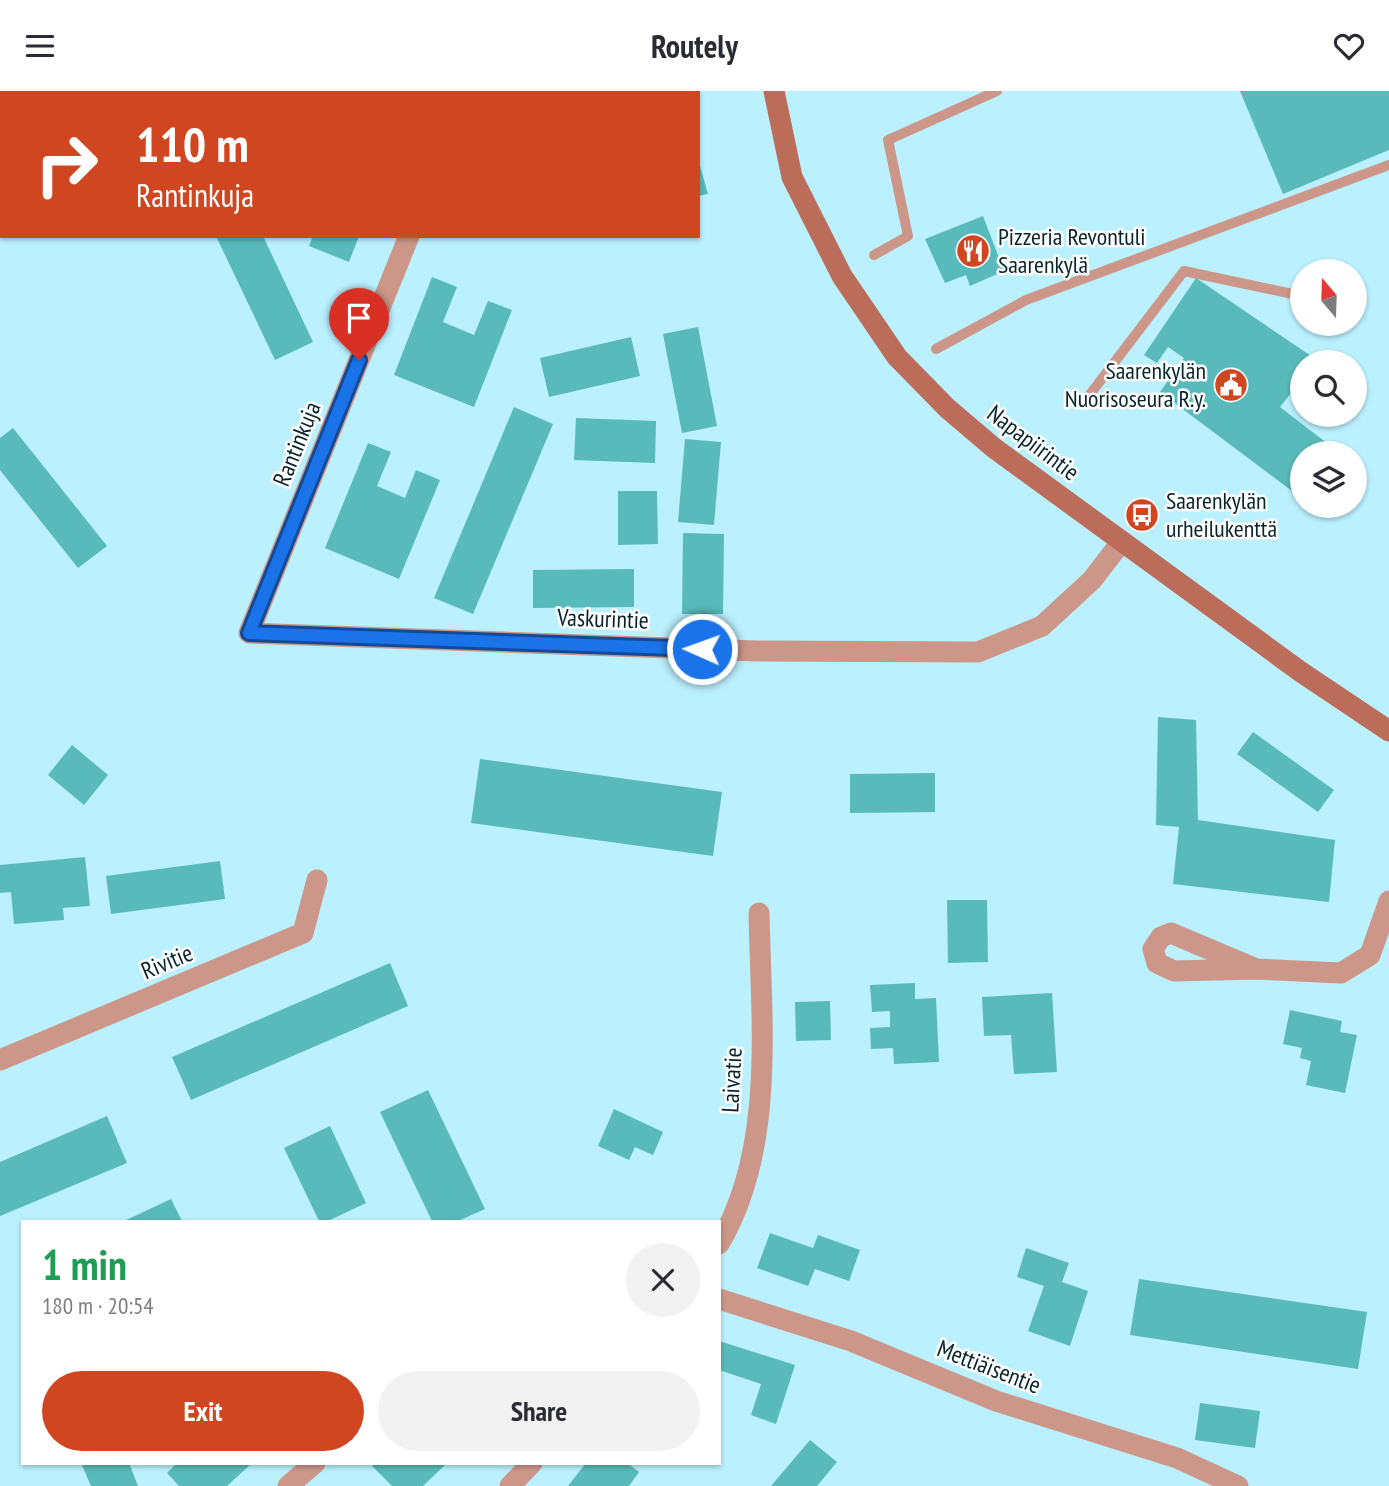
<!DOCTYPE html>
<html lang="en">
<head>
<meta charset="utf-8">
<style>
	:root { --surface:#fff; --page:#f2f2f3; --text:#2b2b33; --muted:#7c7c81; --accent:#cf4621 }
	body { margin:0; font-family:"PT Sans Narrow",sans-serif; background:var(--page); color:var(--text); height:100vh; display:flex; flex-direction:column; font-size:26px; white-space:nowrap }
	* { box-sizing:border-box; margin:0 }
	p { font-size:23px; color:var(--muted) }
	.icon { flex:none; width:38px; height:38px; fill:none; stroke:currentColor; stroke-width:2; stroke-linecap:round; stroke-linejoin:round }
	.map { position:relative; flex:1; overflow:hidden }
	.drawer { position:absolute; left:21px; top:1129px; width:700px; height:245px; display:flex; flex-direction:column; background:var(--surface); border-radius:0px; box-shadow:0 2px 5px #0004 }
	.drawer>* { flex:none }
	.banner { position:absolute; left:0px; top:0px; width:700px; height:147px; box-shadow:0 2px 5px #0004; background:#cf4621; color:#fff; overflow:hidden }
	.needle { width:46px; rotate:341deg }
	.buttons { position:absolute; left:1290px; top:168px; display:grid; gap:14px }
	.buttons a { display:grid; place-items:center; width:77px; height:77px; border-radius:50%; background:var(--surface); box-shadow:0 2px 5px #0004; font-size:35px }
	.pin { position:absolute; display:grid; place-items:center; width:60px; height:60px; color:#fff; margin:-72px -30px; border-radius:50% 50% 50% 0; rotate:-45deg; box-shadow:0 0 7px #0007 }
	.pin .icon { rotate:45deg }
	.me { position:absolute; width:77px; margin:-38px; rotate:272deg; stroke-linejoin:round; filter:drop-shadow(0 0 5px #0008) }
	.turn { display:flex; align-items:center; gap:24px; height:147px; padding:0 21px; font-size:32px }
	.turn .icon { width:91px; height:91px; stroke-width:2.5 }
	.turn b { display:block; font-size:49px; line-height:60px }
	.round { display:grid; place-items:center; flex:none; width:74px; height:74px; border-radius:37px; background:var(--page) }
	.head { display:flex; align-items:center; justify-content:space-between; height:119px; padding:0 21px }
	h1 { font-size:42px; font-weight:600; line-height:52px; color:#1e9e55 }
	.primary-button { display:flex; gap:14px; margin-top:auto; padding:14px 21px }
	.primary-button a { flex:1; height:80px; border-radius:42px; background:var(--accent); color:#fff; font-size:28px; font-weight:600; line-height:80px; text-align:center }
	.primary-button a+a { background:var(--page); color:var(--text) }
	header { display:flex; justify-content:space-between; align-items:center; height:91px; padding:0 21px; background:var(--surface); font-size:32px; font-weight:600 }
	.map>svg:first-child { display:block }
	.building { fill:#58baba }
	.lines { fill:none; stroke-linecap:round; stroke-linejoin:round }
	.lane { stroke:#cc9688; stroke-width:10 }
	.street { stroke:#cc9688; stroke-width:21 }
	.secondary { stroke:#bb6d59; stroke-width:21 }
	.route-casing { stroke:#114b97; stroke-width:18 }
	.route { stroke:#1a73e8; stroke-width:12 }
	.labels { text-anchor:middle; stroke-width:5; stroke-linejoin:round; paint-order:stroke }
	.poi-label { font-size:24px; fill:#05242b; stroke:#fff; text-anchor:start }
	.street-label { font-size:24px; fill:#05242b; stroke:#fff }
</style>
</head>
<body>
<header><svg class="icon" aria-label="menu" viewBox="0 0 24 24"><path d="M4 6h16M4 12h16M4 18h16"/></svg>Routely<svg class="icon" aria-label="heart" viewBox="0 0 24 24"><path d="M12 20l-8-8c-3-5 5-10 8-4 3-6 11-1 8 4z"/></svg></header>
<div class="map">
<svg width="1389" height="1395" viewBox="0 0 1389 1395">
	<rect width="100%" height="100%" fill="#bbf0fe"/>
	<g class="building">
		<path d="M1240,0H1389V59L1283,103Z"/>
		<path d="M698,68L708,103L698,105Z"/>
		<path d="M983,125L1004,180L970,195L966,184L945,192L925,148Z"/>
		<path d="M216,145H263L313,251L275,269Z"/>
		<path d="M313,145H359L349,171L309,155Z"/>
		<path d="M432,186L457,196L443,231L474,244L488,210L512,219L474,316L394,284Z"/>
		<path d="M1196,187L1317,269L1302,271V288L1280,316L1332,356L1326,362H1302V389L1292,400L1160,301L1184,267L1168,256L1157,272L1144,264Z"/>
		<path d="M698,236L717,335L682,342L663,243Z"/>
		<path d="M631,246L640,285L549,306L540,267Z"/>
		<path d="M514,316L553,333L473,523L434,507Z"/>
		<path d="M576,327L656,330L655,372L574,369Z"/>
		<path d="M13,337L107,455L78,477L0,379V347Z"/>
		<path d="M685,348L721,351L714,434L678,431Z"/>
		<path d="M368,352L391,361L377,395L405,407L416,379L440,389L399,488L325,457Z"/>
		<path d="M618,400H657L658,453L618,454Z"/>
		<path d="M683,442L724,443L723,523H682Z"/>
		<path d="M634,478V516L533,517V479Z"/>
		<path d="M1158,626L1196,629L1198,729L1335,749L1329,811L1173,793L1179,736L1156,734Z"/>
		<path d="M1253,641L1334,699L1318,721L1237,663Z"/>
		<path d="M72,654L108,684L84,714L48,684Z"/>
		<path d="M480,668L722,701L713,765L471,732Z"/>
		<path d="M935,682V721L850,722V683Z"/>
		<path d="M85,766L90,815L63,817L64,829L14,833L11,801L0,802V774Z"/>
		<path d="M220,770L225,808L111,823L106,785Z"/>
		<path d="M947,809H987L988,871L948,872Z"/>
		<path d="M390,872L408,915L191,1009L172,966Z"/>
		<path d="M915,892V908L936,907L939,971L894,973L893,957L871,958L870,937L890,936V920L872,921L870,894Z"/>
		<path d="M1052,902L1057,981L1014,983L1011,944L984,945L982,906Z"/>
		<path d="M830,910L831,949L796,950L795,911Z"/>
		<path d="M1290,919L1342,930L1340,941L1357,944L1345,1002L1306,994L1311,970L1300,967L1302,957L1283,953Z"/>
		<path d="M428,999L485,1118L458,1130H432L380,1021Z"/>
		<path d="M614,1018L663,1041L653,1064L635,1056L629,1069L598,1055Z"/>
		<path d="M107,1025L127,1072L0,1125V1071Z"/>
		<path d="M330,1035L366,1112L328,1130H319L284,1057Z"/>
		<path d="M171,1108L182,1130H124Z"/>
		<path d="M770,1142L813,1157L818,1144L860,1159L849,1190L815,1178L808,1195L757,1177Z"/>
		<path d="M1026,1157L1069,1172L1062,1191L1088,1200L1070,1255L1028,1240L1044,1195L1017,1186Z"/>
		<path d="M1139,1188L1367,1221L1358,1278L1130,1244Z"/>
		<path d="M719,1250L795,1274L776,1333L751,1324L761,1293L719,1279Z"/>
		<path d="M1200,1312L1260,1320L1255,1357L1195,1349Z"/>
		<path d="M810,1349L837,1371L817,1395H771Z"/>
		<path d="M81,1372H129L138,1395H91Z"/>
		<path d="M177,1372H252L227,1395H179L167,1382Z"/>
		<path d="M376,1372H447L423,1395H392L372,1375Z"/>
		<path d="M586,1372H627L639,1381L629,1395H568Z"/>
	</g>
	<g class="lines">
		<g class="lane">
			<path d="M874,164L908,145L888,49L997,0"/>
			<path d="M1354,223L1356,224"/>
			<path d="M936,258L1026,209L1389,74"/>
			<path d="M1088,306L1184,180L1302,205"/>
		</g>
		<g class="street">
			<path d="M457,2V0"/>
			<path d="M409,145L249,542L757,560L978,561L1042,535L1092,489L1122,450"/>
			<path d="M1256,878L1171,842L1161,846L1153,858L1157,872L1174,880L1256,878L1341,882L1370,864L1389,810"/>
			<path d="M0,969L303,842L317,789"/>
			<path d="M719,1153C776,1057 761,930 759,822"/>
			<path d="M719,1208L851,1250L996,1310L1177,1367L1238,1395"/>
			<path d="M288,1395L315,1372"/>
			<path d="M510,1395L532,1372"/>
		</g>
		<path class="secondary" d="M774,0L792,86L842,185L897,266L947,317L994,357L1301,581L1389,640"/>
	</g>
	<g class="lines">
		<g class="route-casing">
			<path id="route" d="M359,269L249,542L702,558"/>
		</g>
		<use href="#route" class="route"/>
	</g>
	<defs>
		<g id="restaurant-disc" transform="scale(1.75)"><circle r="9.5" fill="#cf4621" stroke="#fff"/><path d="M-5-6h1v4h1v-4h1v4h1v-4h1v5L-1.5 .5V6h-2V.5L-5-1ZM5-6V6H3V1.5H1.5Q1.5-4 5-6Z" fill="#fff"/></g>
		<g id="civic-disc" transform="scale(1.75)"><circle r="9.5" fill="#cf4621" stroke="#fff"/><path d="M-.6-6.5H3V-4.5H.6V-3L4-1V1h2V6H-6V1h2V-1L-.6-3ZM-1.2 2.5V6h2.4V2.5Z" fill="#fff"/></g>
		<g id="bus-disc" transform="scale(1.75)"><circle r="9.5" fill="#cf4621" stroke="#fff"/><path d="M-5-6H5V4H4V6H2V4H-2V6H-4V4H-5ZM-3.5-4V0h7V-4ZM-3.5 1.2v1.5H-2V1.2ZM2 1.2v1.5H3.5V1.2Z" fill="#fff"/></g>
	</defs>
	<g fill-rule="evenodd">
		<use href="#restaurant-disc" x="973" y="160"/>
		<use href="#civic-disc" x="1231" y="294"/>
		<use href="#bus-disc" x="1142" y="424"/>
	</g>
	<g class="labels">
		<g class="poi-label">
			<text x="998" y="154">Pizzeria Revontuli<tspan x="998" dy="28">Saarenkylä</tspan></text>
			<text x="1206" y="288" text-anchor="end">Saarenkylän<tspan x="1206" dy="28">Nuorisoseura R.y.</tspan></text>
			<text x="1166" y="418">Saarenkylän<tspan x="1166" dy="28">urheilukenttä</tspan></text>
		</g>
		<g class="street-label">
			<text transform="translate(1033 352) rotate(37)" y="8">Napapiirintie</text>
			<text transform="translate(297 353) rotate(-68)" y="8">Rantinkuja</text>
			<text transform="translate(603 528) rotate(2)" y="8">Vaskurintie</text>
			<text transform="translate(167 871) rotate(-23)" y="8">Rivitie</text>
			<text transform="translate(732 989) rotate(-87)" y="8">Laivatie</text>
			<text transform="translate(989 1276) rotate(21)" y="8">Mettiäisentie</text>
		</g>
	</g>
</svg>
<div class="buttons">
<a><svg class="needle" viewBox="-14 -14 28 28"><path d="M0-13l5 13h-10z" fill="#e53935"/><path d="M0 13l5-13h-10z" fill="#7c7c81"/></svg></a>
<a><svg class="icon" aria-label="search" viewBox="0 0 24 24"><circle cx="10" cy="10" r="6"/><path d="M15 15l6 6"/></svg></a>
<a><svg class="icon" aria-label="layers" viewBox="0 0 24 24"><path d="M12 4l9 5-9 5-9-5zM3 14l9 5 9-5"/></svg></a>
</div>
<div class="pin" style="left:359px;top:269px;background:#d93025"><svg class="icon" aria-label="arrive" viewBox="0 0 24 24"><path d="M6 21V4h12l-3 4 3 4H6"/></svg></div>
<svg class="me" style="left:702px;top:558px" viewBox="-20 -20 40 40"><circle r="17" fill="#1a73e8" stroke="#fff" stroke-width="3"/><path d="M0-11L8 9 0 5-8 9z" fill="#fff"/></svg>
<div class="banner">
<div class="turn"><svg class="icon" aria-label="right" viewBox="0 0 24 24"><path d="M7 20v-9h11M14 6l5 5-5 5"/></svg><div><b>110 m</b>Rantinkuja</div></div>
</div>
<section class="drawer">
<div class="head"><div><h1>1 min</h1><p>180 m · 20:54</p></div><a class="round"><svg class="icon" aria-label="close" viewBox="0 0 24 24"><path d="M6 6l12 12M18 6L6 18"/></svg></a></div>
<div class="primary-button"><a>Exit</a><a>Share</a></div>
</section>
</div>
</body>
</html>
